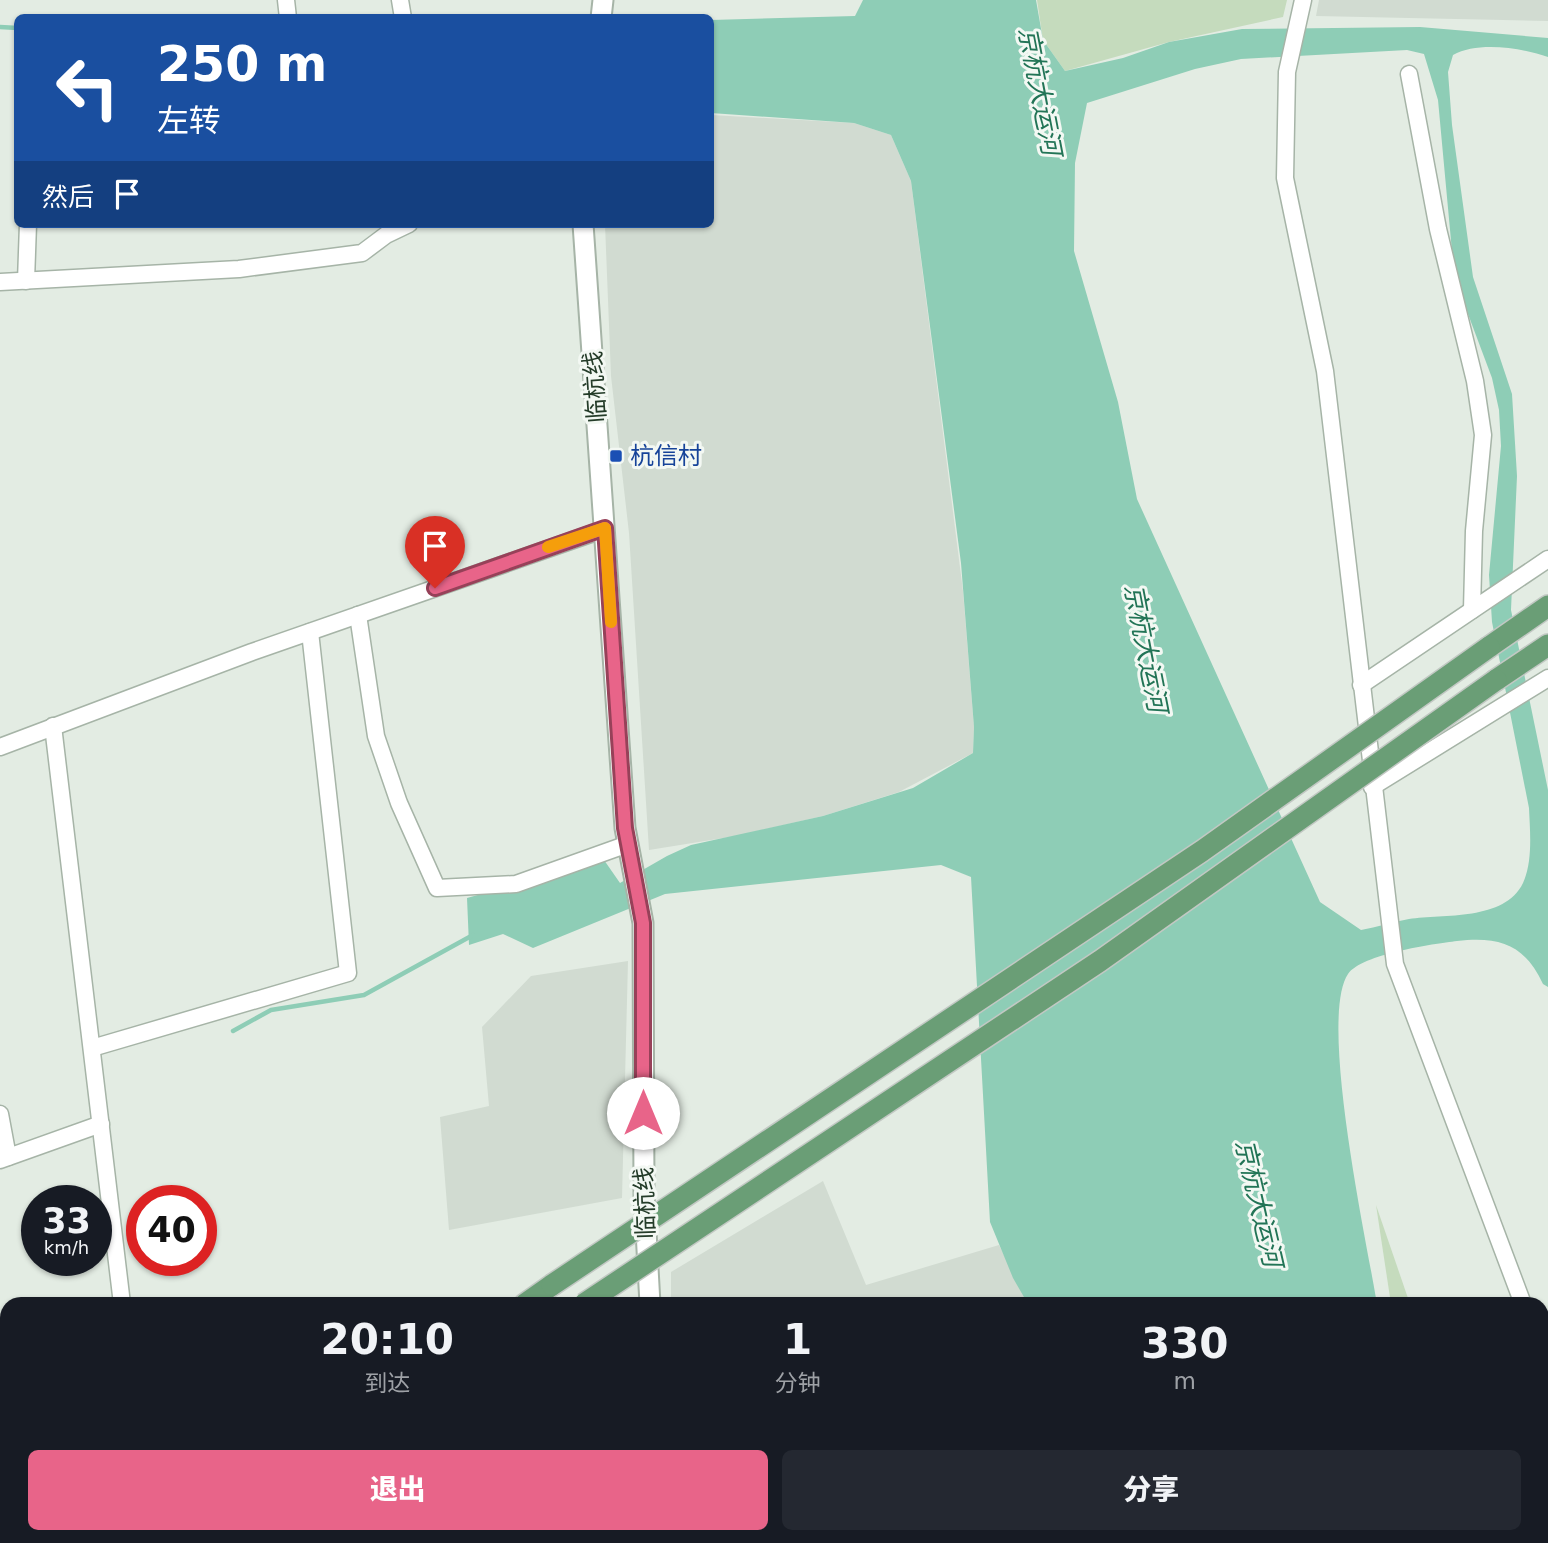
<!DOCTYPE html>
<html lang="zh">
<head>
<meta charset="utf-8">
<style>
	:root { --surface:#171b24; --page:#242831; --text:#f1f3f6; --muted:#9ea1a6; --accent:#e86489 }
	body { margin:0; font-family:"DejaVu Sans","Noto Sans SC",sans-serif; background:var(--page); color:var(--text); height:100vh; display:flex; flex-direction:column; font-size:26px; white-space:nowrap }
	* { box-sizing:border-box; margin:0 }
	p { font-size:23px; color:var(--muted) }
	.icon { flex:none; width:38px; height:38px; fill:none; stroke:currentColor; stroke-width:2; stroke-linecap:round; stroke-linejoin:round }
	.map { position:relative; flex:1; overflow:hidden }
	.panel { position:absolute; left:0px; top:1297px; width:1549px; height:247px; display:flex; flex-direction:column; background:var(--surface); border-radius:21px 21px 0 0; box-shadow:0 2px 5px #0004 }
	.panel>* { flex:none }
	.guide { position:absolute; left:14px; top:14px; width:700px; height:214px; border-radius:10px; box-shadow:0 2px 5px #0004; background:#1a4fa0; color:#fff; overflow:hidden }
	.speed { position:absolute; left:21px; top:1185px; display:flex; gap:14px; font-size:35px; font-weight:700; text-align:center }
	.speed>* { display:grid; place-content:center; width:91px; height:91px; border-radius:50%; background:var(--surface); box-shadow:0 2px 5px #0004; line-height:1 }
	.speed small { font-size:18px; font-weight:400 }
	.speed .limit { border:10px solid #d22; background:#fff; color:#111 }
	.pin { position:absolute; display:grid; place-items:center; width:60px; height:60px; color:#fff; margin:-72px -30px; border-radius:50% 50% 50% 0; rotate:-45deg; box-shadow:0 0 7px #0007 }
	.pin .icon { rotate:45deg }
	.me { position:absolute; width:77px; margin:-38px; rotate:0deg; stroke-linejoin:round; filter:drop-shadow(0 0 5px #0008) }
	.turn { display:flex; align-items:center; gap:24px; height:147px; padding:0 28px; font-size:32px }
	.turn .icon { width:91px; height:91px; stroke-width:2.5 }
	.turn b { display:block; font-size:49px; line-height:60px }
	.then { display:flex; align-items:center; height:66px; padding:0 28px; background:#0003; gap:14px; font-size:26px }
	.eta { display:flex; justify-content:space-evenly; align-items:center; height:119px; text-align:center }
	.eta b { font-size:42px; font-weight:800; line-height:49px }
	.button { display:flex; gap:14px; margin-top:auto; padding:14px 28px }
	.button a { flex:1; height:80px; border-radius:10px; background:var(--accent); color:#fff; font-size:28px; font-weight:800; line-height:80px; text-align:center }
	.button a+a { background:var(--page); color:var(--text) }
	.map>svg:first-child { display:block }
	.built { fill:#d1dbd1 }
	.green { fill:#c5dbbd }
	.water { fill:#8ecdb6; fill-rule:evenodd }
	.lines { fill:none; stroke-linecap:round; stroke-linejoin:round }
	.stream { stroke:#8ecdb6; stroke-width:4.5 }
	.minor-casing { stroke:#a6b4a7; stroke-width:19 }
	.tertiary-casing { stroke:#a6b4a7; stroke-width:23 }
	.primary-casing { stroke:#c2c8c3; stroke-width:24 }
	.minor { stroke:#fff; stroke-width:16 }
	.tertiary { stroke:#fff; stroke-width:19 }
	.primary { stroke:#6a9e76; stroke-width:21 }
	.primary-bridge-casing { stroke:#c2c8c3; stroke-width:24; stroke-linecap:butt }
	.primary-bridge { stroke:#6a9e76; stroke-width:21 }
	.route-casing { stroke:#974159; stroke-width:18 }
	.route { stroke:#e86489; stroke-width:12 }
	.slow { stroke:#f59e0b; stroke-width:12 }
	.transit-dot { fill:#1a4fb4; stroke:#f3f8f3; stroke-width:2.5 }
	.labels { text-anchor:middle; stroke-width:6; stroke-linejoin:round; paint-order:stroke }
	.street-label { font-size:24px; fill:#243c29; stroke:#f3f8f3 }
	.transit-label { font-size:24px; fill:#164399; stroke:#f3f8f3; text-anchor:start }
	.water-label { font-size:26px; font-style:italic; fill:#227456; stroke:#f3f8f3 }
</style>
</head>
<body>
<div class="map">
<svg width="1548" height="1543" viewBox="0 0 1548 1543">
	<rect width="100%" height="100%" fill="#e3ece3"/>
	<g class="built">
		<path d="M1319,0H1548V21L1316,16Z"/>
		<path d="M711,115L854,123L891,135L911,181L963,591L974,727L973,753L899,792L823,816L736,836L649,850L629,533L611,376L605,224H710Z"/>
		<path d="M628,961L622,1198L449,1230L440,1117L489,1106L482,1027L531,976Z"/>
		<path d="M823,1181L866,1285L999,1245L1028,1304H671V1272Z"/>
		<path d="M1542,1396L1548,1413V1543H1492L1490,1537L1542,1536Z"/>
		<path d="M667,1537L1148,1536L1151,1543H667Z"/>
	</g>
	<g class="green">
		<path d="M1037,0H1287L1283,17L1169,42L1065,71L1043,40Z"/>
		<path d="M1376,1205L1410,1304H1391Z"/>
		<path d="M1417,1537H1489L1491,1543H1417Z"/>
	</g>
	<g class="water">
		<path d="M863,0H1036L1043,40L1065,71L1123,58L1169,42L1242,29L1420,27L1548,38V57C1522,48 1478,41 1453,55L1448,72L1452,125L1473,277L1512,394L1517,476L1511,610L1548,790V987L1543,984C1525,945 1500,936 1457,941C1433,944 1362,954 1348,974C1318,1019 1367,1243 1377,1304H1028L1013,1278L990,1222L971,877L941,865L665,894L533,948L503,934L469,945L467,898L604,860L620,883L667,856L691,845L823,816L913,788L973,753L974,727L961,563L911,181L891,135L854,123L711,113V20L855,16ZM1407,50L1424,54L1438,100L1453,262L1468,314L1492,378L1499,410L1501,446L1489,575L1492,622L1529,808C1530,832 1533,861 1523,883C1505,921 1443,914 1409,919C1393,922 1377,927 1361,930L1320,902L1137,499L1118,402L1074,251L1075,163L1087,103L1195,69L1241,59Z"/>
		<path d="M1148,1537L1405,1536V1543H1151Z"/>
	</g>
	<g class="lines">
		<g class="stream">
			<path d="M0,27L18,28"/>
			<path d="M233,1031L271,1010L364,995L473,935"/>
		</g>
		<g class="minor-casing">
			<g id="minor">
				<path d="M286,0L288,18"/>
				<path d="M400,0L403,18"/>
				<path d="M1303,0L1287,72L1285,178L1325,371L1395,964L1523,1304"/>
				<path d="M1409,74L1438,229L1475,381L1483,435L1474,531L1472,610"/>
				<path d="M26,281L28,224"/>
				<path d="M0,282L239,269L362,253L386,235L409,224"/>
				<path d="M358,615L376,736L399,803L437,888L516,884L628,844"/>
				<path d="M1361,685L1548,559"/>
				<path d="M53,726L122,1304"/>
				<path d="M0,747L252,652L605,529"/>
				<path d="M1372,787L1548,678"/>
				<path d="M92,1048L348,973L310,632"/>
				<path d="M0,1114L8,1157"/>
				<path d="M0,1160L101,1124"/>
				<path d="M1542,1354L1548,1370"/>
				<path d="M95,1543L107,1536"/>
			</g>
		</g>
		<g class="tertiary-casing">
			<g id="tertiary">
				<path d="M601,18L603,0"/>
				<path d="M583,224L625,828L643,923L644,1195L650,1304"/>
				<path d="M652,1543L654,1536"/>
			</g>
		</g>
		<g class="primary-casing">
			<g id="primary">
				<path d="M1489,647L1548,606"/>
				<path d="M1496,680L1548,645"/>
				<path d="M525,1304L552,1285"/>
				<path d="M170,1543L180,1536"/>
				<path d="M228,1543L237,1536"/>
			</g>
		</g>
		<use href="#minor" class="minor"/>
		<use href="#tertiary" class="tertiary"/>
		<use href="#primary" class="primary"/>
		<g class="primary-bridge-casing">
			<g id="primary-bridge">
				<path d="M552,1285L1202,851L1489,647"/>
				<path d="M584,1304L1100,961L1496,680"/>
			</g>
		</g>
		<use href="#primary-bridge" class="primary-bridge"/>
	</g>
	<g class="lines">
		<g class="route-casing">
			<path id="route" d="M435,588L605,528L625,828L643,923V1113"/>
		</g>
		<use href="#route" class="route"/>
		<path class="slow" d="M548,547L605,528L611,622"/>
	</g>
	<rect class="transit-dot" x="609" y="449" width="14" height="14" rx="3.5"/>
	<g class="labels">
		<g class="street-label">
			<text transform="translate(595 387) rotate(-94)" y="8">临杭线</text>
			<text transform="translate(645 1203) rotate(-92)" y="8">临杭线</text>
		</g>
		<g class="transit-label">
			<text x="630" y="464">杭信村</text>
		</g>
		<g class="water-label">
			<text transform="translate(1040 91) rotate(79)" y="9">京杭大运河</text>
			<text transform="translate(1146 648) rotate(79)" y="9">京杭大运河</text>
			<text transform="translate(1259 1203) rotate(77)" y="9">京杭大运河</text>
		</g>
	</g>
</svg>
<div class="speed"><div>33<small>km/h</small></div><div class="limit">40</div></div>
<div class="pin" style="left:435px;top:588px;background:#d93025"><svg class="icon" aria-label="arrive" viewBox="0 0 24 24"><path d="M6 21V4h12l-3 4 3 4H6"/></svg></div>
<svg class="me" style="left:643px;top:1113px" viewBox="-20 -20 40 40"><circle r="19" fill="#fff"/><path d="M0-13L10 11 0 6-10 11z" fill="#e86489"/></svg>
<div class="guide">
<div class="turn"><svg class="icon" aria-label="left" viewBox="0 0 24 24"><path d="M17 20v-9H6M10 6l-5 5 5 5"/></svg><div><b>250 m</b>左转</div></div>
<div class="then">然后<svg class="icon" aria-label="arrive" viewBox="0 0 24 24"><path d="M6 21V4h12l-3 4 3 4H6"/></svg></div>
</div>
<section class="panel">
<div class="eta">
<div><b>20:10</b><p>到达</p></div>
<div><b>1</b><p>分钟</p></div>
<div><b>330</b><p>m</p></div>
</div>
<div class="button"><a>退出</a><a>分享</a></div>
</section>
</div>
</body>
</html>
